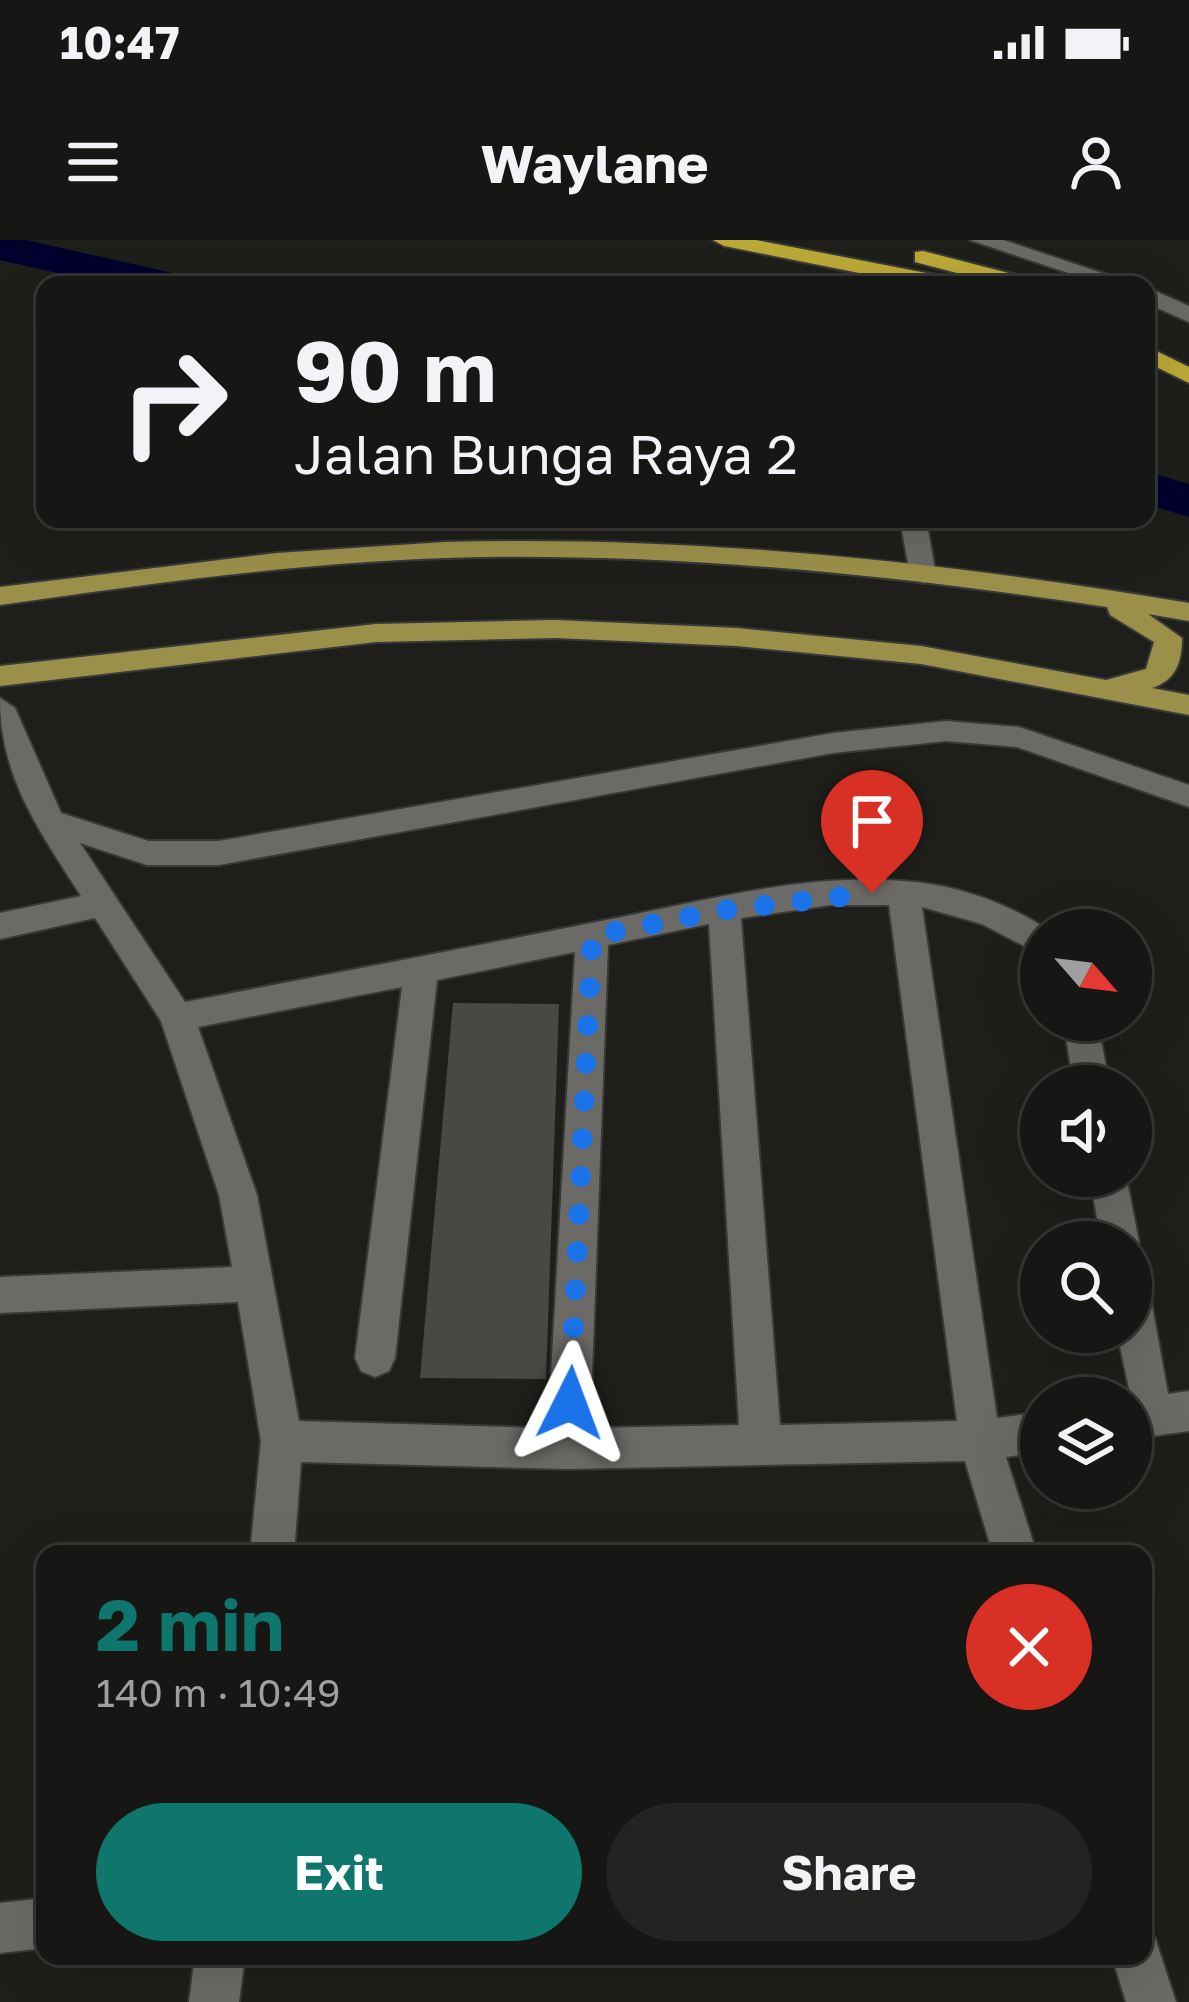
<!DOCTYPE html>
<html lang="en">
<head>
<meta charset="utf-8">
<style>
	:root { --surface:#161614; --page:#232322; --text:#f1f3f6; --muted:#9e9fa0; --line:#353534; --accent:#0f766e }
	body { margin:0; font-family:"Golos Text",sans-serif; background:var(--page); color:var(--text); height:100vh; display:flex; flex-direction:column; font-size:45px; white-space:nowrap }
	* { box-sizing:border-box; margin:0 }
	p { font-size:39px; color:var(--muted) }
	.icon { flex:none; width:66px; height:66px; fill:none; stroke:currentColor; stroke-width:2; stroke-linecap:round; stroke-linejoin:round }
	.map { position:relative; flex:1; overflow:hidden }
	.drawer { position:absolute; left:36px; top:1305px; width:1116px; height:420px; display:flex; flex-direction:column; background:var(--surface); border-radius:24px; box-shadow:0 12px 48px #0002,0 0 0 3px var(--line) }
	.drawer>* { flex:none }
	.hud { position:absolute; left:36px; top:36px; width:1119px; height:252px; border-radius:24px; box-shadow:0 12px 48px #0002,0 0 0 3px var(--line); background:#161614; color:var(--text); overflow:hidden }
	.needle { width:78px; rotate:118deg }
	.fabs { position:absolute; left:1020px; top:669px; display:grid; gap:24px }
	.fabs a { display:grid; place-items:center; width:132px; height:132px; border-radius:50%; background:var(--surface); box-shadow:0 12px 48px #0002,0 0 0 3px var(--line); font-size:60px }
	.pin { position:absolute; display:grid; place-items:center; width:102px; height:102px; color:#fff; margin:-123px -51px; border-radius:50% 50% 50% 0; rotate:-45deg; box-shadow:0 0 12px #0007 }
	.pin .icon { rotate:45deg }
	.me { position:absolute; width:132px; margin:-66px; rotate:3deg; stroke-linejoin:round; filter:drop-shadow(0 0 9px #0008) }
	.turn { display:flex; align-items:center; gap:42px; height:252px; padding:0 60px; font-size:54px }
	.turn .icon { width:156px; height:156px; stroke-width:2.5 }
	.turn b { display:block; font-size:84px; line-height:102px }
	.round { display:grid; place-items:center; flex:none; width:126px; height:126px; border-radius:63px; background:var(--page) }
	.summary { display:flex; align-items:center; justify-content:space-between; height:204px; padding:0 60px }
	h1 { font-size:72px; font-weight:700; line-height:90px; color:var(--accent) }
	.cta { display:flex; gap:24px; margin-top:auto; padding:24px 60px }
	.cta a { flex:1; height:138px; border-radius:72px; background:var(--accent); color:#fff; font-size:48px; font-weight:700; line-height:138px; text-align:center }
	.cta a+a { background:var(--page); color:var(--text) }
	.status { display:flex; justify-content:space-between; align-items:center; height:84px; padding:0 60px; background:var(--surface); direction:ltr }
	.status svg { height:33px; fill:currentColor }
	header { display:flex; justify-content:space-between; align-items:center; height:156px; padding:0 60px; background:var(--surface); font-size:54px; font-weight:700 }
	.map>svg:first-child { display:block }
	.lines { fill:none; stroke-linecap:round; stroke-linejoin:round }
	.river { fill:#01002d; fill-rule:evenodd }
	.building { fill:#484845 }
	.minor-casing { stroke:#393937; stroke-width:4 }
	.major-casing { stroke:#393937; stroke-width:4 }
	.highway-casing { stroke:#393937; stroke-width:4 }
	.minor { fill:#6b6a67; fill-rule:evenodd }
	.major { fill:#9b904a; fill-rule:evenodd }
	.highway { fill:#bba936; fill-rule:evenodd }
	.route { stroke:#1a73e8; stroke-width:21; stroke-dasharray:0 37.8 }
</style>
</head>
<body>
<div class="status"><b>10:47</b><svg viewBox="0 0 49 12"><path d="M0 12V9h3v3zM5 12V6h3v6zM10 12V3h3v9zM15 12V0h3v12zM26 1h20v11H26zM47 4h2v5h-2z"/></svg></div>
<header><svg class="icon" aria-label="menu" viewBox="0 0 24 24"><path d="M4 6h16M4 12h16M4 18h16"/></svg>Waylane<svg class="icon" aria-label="person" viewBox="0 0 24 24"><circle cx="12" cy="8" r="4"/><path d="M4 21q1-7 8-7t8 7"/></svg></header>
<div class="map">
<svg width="1189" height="1762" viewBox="0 0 1189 1762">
	<rect width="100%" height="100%" fill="#1e1e1b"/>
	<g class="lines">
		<g class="river">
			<path d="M0,0H26L168,32L184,36L190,45H110L0,20Z"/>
			<path d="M1146,231L1189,244V277L1146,264Z"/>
		</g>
	</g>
	<path class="building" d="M453,763L559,764L546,1139L420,1138Z"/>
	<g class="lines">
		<g class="minor-casing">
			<g id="minor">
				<path d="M970,0H1003L1138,45H1104Z"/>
				<path d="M1146,47L1189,66V82L1146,63Z"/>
				<path d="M900,279H926L936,335L932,341L923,343L910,335Z"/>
				<path d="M0,458L15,468L61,573L148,601H219L833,493L946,481L1019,487L1189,545V567L1017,507L946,501L833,513L219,625H147L80,603L185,762C326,735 466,708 606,680C704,661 803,633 903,641C954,644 1006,662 1048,690H1041V715L982,684L922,667L997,1178L1041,1172V1212L1006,1217L1037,1314H993L965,1221L568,1229L301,1222L294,1314H250L261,1201L238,1062L0,1073V1037L232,1027L219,955L161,781L95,678L0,699V673L81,656C40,591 0,538 0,458ZM831,665H889L957,1181L780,1185L741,678ZM709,684L739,1185L590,1188L608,705ZM575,712L548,1188L299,1181L257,955L198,787L402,747L355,1118L361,1131L375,1137L389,1131L395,1118L437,740Z"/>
				<path d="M1063,780H1097L1110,846H1074Z"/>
				<path d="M1090,936H1126L1139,1002L1133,1014L1131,1002H1101Z"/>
				<path d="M1131,1042L1145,1047L1151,1060L1168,1154L1189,1151V1191L1131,1199V1158L1117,1092H1131Z"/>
				<path d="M45,1658V1708L0,1713V1663Z"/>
				<path d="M1143,1693L1155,1698L1176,1762H1126L1112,1716H1143Z"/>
				<path d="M195,1716H245L239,1762H189Z"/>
			</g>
		</g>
		<g class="major-casing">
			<path id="major" d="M444,302C692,295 945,322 1189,363V381L1148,374L1182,398C1182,422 1176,440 1152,448L1189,455V475L921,424L737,406L555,398L376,402L0,446V426L376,384L555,380L737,388L921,406L1106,440L1146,429L1154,402L1110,375L1107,367C902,336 689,314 481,317C319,320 159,342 0,365V347L277,313Z"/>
		</g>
		<g class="highway-casing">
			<g id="highway">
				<path d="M713,0H756L952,38L963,45H919L724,6Z"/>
				<path d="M923,11L1036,40L1039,45H1003L915,22V12Z"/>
				<path d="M1146,106L1189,127V143L1146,122Z"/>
			</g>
		</g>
		<use href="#minor" class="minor"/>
		<use href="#major" class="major"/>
		<use href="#highway" class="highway"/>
	</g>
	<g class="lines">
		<path class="route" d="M570,1163L592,696L724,670L872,653"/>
	</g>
</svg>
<div class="fabs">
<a><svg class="needle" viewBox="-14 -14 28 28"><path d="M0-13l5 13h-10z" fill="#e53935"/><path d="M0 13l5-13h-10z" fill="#9e9fa0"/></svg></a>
<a><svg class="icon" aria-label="sound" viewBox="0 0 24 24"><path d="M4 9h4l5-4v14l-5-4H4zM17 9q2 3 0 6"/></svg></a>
<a><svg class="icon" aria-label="search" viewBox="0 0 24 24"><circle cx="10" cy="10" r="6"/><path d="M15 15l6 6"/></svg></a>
<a><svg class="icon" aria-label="layers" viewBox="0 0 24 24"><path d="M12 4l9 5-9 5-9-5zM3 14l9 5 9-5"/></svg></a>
</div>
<div class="pin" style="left:872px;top:653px;background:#d93025"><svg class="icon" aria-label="arrive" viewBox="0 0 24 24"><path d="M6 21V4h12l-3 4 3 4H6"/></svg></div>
<svg class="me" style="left:570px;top:1163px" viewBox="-20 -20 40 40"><path d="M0-17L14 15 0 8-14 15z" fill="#1a73e8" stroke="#fff" stroke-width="4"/></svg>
<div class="hud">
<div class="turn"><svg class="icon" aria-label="right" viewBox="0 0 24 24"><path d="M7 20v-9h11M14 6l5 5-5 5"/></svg><div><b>90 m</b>Jalan Bunga Raya 2</div></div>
</div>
<section class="drawer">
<div class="summary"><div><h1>2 min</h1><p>140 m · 10:49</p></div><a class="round" style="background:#d93025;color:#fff"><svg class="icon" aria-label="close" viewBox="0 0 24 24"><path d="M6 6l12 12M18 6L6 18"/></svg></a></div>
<div class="cta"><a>Exit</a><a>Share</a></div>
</section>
</div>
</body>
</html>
